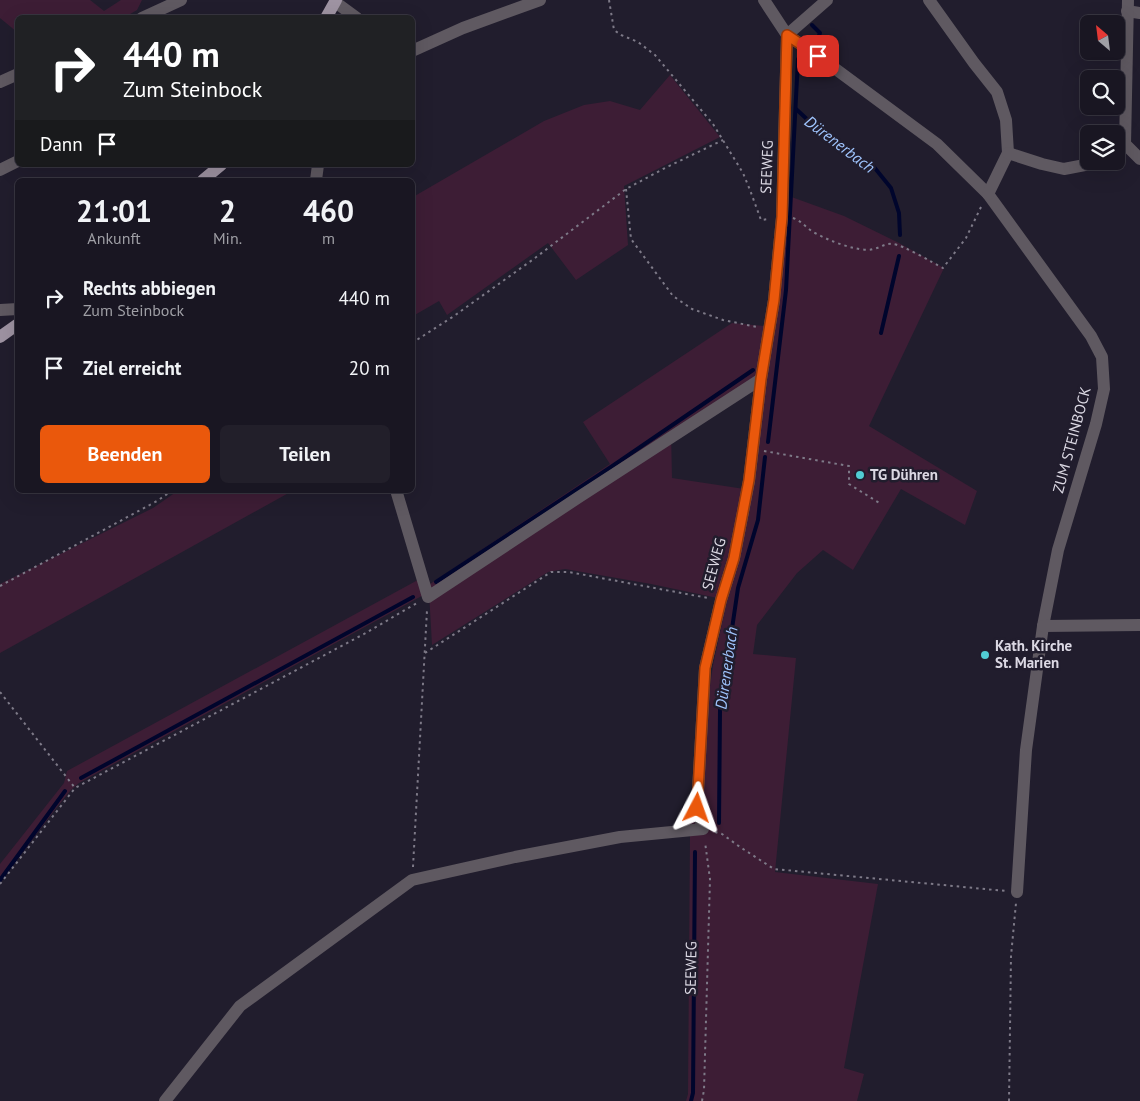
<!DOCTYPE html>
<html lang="de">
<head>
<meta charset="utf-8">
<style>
	:root { --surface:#191622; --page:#221f2a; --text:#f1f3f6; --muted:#9f9fa5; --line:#373540; --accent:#ea580c }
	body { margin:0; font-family:"PT Sans",sans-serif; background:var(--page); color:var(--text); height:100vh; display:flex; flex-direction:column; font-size:19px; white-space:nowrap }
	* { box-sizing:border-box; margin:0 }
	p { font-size:16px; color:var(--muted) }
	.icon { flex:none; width:28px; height:28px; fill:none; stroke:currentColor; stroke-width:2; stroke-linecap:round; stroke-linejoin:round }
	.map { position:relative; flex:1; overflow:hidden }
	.side { position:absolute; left:15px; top:178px; width:400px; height:315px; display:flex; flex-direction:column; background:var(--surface); border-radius:8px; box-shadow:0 5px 20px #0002,0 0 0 1px var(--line) }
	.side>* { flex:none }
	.hud { position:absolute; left:15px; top:15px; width:400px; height:152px; border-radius:8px; box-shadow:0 5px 20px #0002,0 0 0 1px var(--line); background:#202124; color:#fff; overflow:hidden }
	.needle { width:32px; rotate:332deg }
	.tools { position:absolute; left:1080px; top:15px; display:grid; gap:10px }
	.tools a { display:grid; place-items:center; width:45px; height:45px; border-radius:8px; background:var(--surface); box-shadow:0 5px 20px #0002,0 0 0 1px var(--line); font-size:25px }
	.pin { position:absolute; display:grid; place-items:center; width:42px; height:42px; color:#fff; margin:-21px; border-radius:10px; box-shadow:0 2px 8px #0006 }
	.me { position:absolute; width:55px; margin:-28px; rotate:4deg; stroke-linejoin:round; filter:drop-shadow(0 0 4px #0008) }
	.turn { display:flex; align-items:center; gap:18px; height:105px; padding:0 25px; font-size:22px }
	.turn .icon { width:65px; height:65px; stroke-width:2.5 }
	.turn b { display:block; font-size:35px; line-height:42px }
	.then { display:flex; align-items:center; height:48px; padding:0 25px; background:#0003; gap:10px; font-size:19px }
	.eta { display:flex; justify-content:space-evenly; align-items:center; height:85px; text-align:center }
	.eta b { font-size:30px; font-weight:700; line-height:35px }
	.button { display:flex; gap:10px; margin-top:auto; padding:10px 25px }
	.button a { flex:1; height:58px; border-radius:8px; background:var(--accent); color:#fff; font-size:20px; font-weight:700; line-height:58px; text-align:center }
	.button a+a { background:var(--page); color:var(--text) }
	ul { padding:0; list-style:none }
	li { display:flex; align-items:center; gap:15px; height:70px; padding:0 25px }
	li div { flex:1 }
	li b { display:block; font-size:19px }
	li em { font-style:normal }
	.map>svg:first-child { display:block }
	.green { fill:#3d1d35; fill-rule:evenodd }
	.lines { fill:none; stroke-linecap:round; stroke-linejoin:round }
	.stream { stroke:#00052c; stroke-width:4 }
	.path { stroke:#7e7a88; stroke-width:2; stroke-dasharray:2.5 4; stroke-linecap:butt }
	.minor { stroke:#5f5961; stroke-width:12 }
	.primary { stroke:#9e93a2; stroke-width:12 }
	.route-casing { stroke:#983908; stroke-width:12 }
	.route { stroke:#ea580c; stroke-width:9 }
	.poi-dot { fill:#51ccd3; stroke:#211d2d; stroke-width:2 }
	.labels { text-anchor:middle; stroke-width:5; stroke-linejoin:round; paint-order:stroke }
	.street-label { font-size:15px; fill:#dbd8e3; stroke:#211d2d }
	.poi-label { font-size:15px; font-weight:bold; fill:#dbd8e3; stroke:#211d2d; text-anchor:start }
	.water-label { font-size:16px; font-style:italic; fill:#9fc4fd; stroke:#211d2d }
</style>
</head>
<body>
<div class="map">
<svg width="1140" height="1101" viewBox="0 0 1140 1101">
	<rect width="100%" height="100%" fill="#211d2d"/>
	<g class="green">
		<path d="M0,0H90L104,11L121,0H142L137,10L125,17L18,18L17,32L0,18Z"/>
		<path d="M670,75L720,137L624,186L628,245L576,280L548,243L447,315L439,301L413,316V197L544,121L584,105L610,101L640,110Z"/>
		<path d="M786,195L844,216L899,243L944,268L869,426L977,491L965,525L901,489L853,570L823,550L797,573L757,625L753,654L796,658L775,872L878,884L844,1068L864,1074L857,1101H686L688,1094L690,835L689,824L693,805L713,665L727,600L651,584L565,569L548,572L432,645L429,592L79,783L71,790L57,807L0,882V864L64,783L67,771L427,575L430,584L610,464L583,422L732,323L764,326ZM765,381L751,490L672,478L671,432Z"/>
		<path d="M179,490H294L0,653V584L153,508Z"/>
	</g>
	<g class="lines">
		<g class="stream">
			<path d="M812,25L820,33L818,38"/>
			<path d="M796,109L824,135L874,167L891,188L899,213L900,235"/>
			<path d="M881,333L899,256"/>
			<path d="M768,442L786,290L798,59"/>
			<path d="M436,582L611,467L753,370"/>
			<path d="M81,778L413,597"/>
			<path d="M719,823L720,710L738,588L758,520L765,457"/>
			<path d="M0,880L65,791"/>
			<path d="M691,1101L693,1093L695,852"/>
		</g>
		<g class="path">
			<path d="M609,0L614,30L621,35L638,42L655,55L713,124L743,173L750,190L761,220L769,219"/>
			<path d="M626,189L631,239L673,296L692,309L723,320L757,327"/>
			<path d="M793,218C802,221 807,229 815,233C828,240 841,245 854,248C860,249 868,251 873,249C880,248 885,243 892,244C902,244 933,263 943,268L966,238L981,207"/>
			<path d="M412,343L454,316L535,258L626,189L665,168L723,140"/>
			<path d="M764,451L849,466V484L881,504"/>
			<path d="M0,586L157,501L173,490"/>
			<path d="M425,653L551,572H569L708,598"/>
			<path d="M0,692L75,788"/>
			<path d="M715,832L722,834L740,847L774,869L1006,891"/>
			<path d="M413,867L427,610"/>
			<path d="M0,884L75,788L364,634L417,603"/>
			<path d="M702,1101L704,1090L710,879L705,842"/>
			<path d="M1009,1101L1011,956L1016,903"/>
		</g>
		<g class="minor">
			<path d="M764,0L787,35L818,56L937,144L988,194L1091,336L1102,357L1104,389L1096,424L1058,550L1043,626L1026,750L1017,892"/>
			<path d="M929,0L974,63L997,92L1006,120L1008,153L988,194"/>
			<path d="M335,2L357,18"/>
			<path d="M1127,11L1140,13"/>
			<path d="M142,18L181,0"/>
			<path d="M787,35L827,0"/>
			<path d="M412,51L463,28L540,0"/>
			<path d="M0,82L18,74"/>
			<path d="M1125,144L1128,0"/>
			<path d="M1125,144L1140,159"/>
			<path d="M1008,153L1042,164L1064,169L1090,164L1095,161"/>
			<path d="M0,170L18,161"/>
			<path d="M316,180L318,165"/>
			<path d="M0,310L18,309"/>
			<path d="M396,490L428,597L579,497L761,379"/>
			<path d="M1043,626L1140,625"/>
			<path d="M165,1101L240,1006L412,880L515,857L620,837L703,829L697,808L705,668L721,600L734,558L749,481L761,379L774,300L782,217L787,35"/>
		</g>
		<g class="primary">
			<path d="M326,18L336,0"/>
			<path d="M203,180L221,165"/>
			<path d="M0,337L18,324"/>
		</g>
	</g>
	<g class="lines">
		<g class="route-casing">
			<path id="route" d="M697,808L705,668L721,600L734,558L749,480L761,379L774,300L782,217L787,35L818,56"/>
		</g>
		<use href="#route" class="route"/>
	</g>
	<g class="poi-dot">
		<circle cx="860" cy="475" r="5"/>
		<circle cx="985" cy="655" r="5"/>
	</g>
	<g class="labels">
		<g class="street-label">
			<text transform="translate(767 167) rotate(-88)" y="5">SEEWEG</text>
			<text transform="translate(1072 440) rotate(-75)" y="5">ZUM STEINBOCK</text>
			<text transform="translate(714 564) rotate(-75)" y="5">SEEWEG</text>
			<text transform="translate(691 968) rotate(-89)" y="5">SEEWEG</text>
		</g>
		<g class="poi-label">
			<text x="870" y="480">TG Dühren</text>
			<text x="995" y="651">Kath. Kirche<tspan x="995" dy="17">St. Marien</tspan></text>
		</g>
		<g class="water-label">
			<text transform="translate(840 144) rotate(37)" y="6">Dürenerbach</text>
			<text transform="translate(726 668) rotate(-82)" y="6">Dürenerbach</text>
		</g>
	</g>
</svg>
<div class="tools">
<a><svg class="needle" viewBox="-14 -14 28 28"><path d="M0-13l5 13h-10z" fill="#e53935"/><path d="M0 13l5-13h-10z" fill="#9f9fa5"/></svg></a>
<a><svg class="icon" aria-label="search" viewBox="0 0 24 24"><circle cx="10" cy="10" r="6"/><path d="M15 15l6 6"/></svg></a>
<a><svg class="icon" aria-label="layers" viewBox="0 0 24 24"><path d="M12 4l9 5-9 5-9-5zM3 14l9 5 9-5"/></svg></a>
</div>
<div class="pin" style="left:818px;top:56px;background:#d93025"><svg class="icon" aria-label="arrive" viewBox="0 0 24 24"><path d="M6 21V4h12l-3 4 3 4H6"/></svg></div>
<svg class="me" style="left:697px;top:808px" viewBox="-20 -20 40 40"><path d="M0-17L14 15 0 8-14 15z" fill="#ea580c" stroke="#fff" stroke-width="4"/></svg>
<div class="hud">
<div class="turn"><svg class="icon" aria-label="right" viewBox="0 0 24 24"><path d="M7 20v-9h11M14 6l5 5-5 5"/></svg><div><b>440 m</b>Zum Steinbock</div></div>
<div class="then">Dann<svg class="icon" aria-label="arrive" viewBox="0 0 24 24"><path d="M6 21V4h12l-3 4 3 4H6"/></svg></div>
</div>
<section class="side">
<div class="eta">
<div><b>21:01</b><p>Ankunft</p></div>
<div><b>2</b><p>Min.</p></div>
<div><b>460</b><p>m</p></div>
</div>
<ul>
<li><svg class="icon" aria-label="right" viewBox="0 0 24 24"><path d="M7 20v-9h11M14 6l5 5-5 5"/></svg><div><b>Rechts abbiegen</b><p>Zum Steinbock</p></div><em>440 m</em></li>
<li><svg class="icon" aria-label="arrive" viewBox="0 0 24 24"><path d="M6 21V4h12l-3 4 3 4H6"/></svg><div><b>Ziel erreicht</b></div><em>20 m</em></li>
</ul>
<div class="button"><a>Beenden</a><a>Teilen</a></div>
</section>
</div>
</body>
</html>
